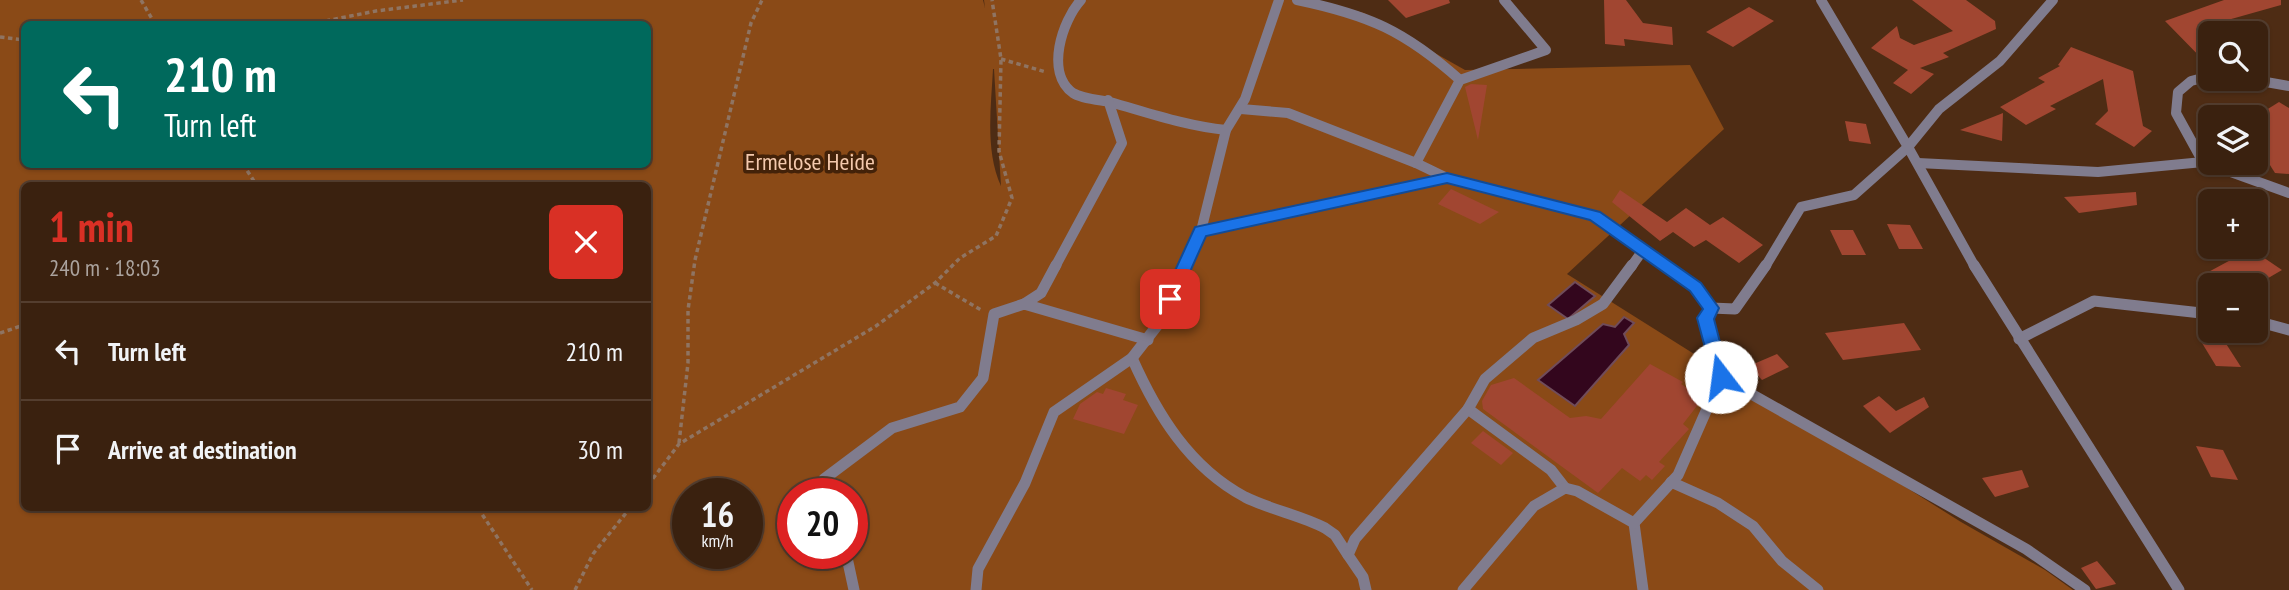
<!DOCTYPE html>
<html lang="en">
<head>
<meta charset="utf-8">
<style>
	:root { --surface:#3a210f; --page:#412918; --text:#f1f3f6; --muted:#aba39e; --line:#543e2f; --accent:#d93025 }
	body { margin:0; font-family:"PT Sans Narrow",sans-serif; background:var(--page); color:var(--text); height:100vh; display:flex; flex-direction:column; font-size:26px; white-space:nowrap }
	* { box-sizing:border-box; margin:0 }
	p { font-size:23px; color:var(--muted) }
	.icon { flex:none; width:38px; height:38px; fill:none; stroke:currentColor; stroke-width:2; stroke-linecap:round; stroke-linejoin:round }
	.map { position:relative; flex:1; overflow:hidden }
	.sheet { position:absolute; left:21px; top:182px; width:630px; height:329px; display:flex; flex-direction:column; background:var(--surface); border-radius:10px; box-shadow:0 2px 5px #0004,0 0 0 2px var(--line) }
	.sheet>* { flex:none }
	.banner { position:absolute; left:21px; top:21px; width:630px; height:147px; border-radius:10px; box-shadow:0 2px 5px #0004,0 0 0 2px var(--line); background:#00695c; color:#fff; overflow:hidden }
	.fabs { position:absolute; left:2198px; top:21px; display:grid; gap:14px }
	.fabs a { display:grid; place-items:center; width:70px; height:70px; border-radius:10px; background:var(--surface); box-shadow:0 2px 5px #0004,0 0 0 2px var(--line); font-size:35px }
	.speed { position:absolute; left:672px; top:478px; display:flex; gap:14px; font-size:35px; font-weight:700; text-align:center }
	.speed>* { display:grid; place-content:center; width:91px; height:91px; border-radius:50%; background:var(--surface); box-shadow:0 2px 5px #0004,0 0 0 2px var(--line); line-height:1 }
	.speed small { font-size:18px; font-weight:400 }
	.speed .limit { border:10px solid #d22; background:#fff; color:#111 }
	.pin { position:absolute; display:grid; place-items:center; width:60px; height:60px; color:#fff; margin:-30px; border-radius:14px; box-shadow:0 4px 10px #0006 }
	.me { position:absolute; width:77px; margin:-38px; rotate:345deg; stroke-linejoin:round; filter:drop-shadow(0 0 5px #0008) }
	.turn { display:flex; align-items:center; gap:24px; height:147px; padding:0 28px; font-size:32px }
	.turn .icon { width:91px; height:91px; stroke-width:2.5 }
	.turn b { display:block; font-size:49px; line-height:60px }
	.round { display:grid; place-items:center; flex:none; width:74px; height:74px; border-radius:10px; background:var(--page) }
	.head { display:flex; align-items:center; justify-content:space-between; height:119px; padding:0 28px }
	h1 { font-size:42px; font-weight:700; line-height:52px; color:var(--accent) }
	ul { padding:0; list-style:none }
	li { display:flex; align-items:center; gap:21px; height:98px; padding:0 28px; border-top:2px solid var(--line) }
	li div { flex:1 }
	li b { display:block; font-size:26px }
	li em { font-style:normal }
	.map>svg:first-child { display:block }
	.green { fill:#8a4a17; fill-rule:evenodd }
	.water { fill:#33061d; stroke:#704c5a; stroke-width:2 }
	.building { fill:#a14631 }
	.lines { fill:none; stroke-linecap:round; stroke-linejoin:round }
	.path { stroke:#8f7462; stroke-width:3.5; stroke-dasharray:4.5 3.5; stroke-linecap:butt }
	.service-far1 { stroke:#807c8e; stroke-width:10 }
	.service { stroke:#807c8e; stroke-width:11 }
	.route { fill:#1a73e8; stroke:#114b97; stroke-width:2 }
	.labels { text-anchor:middle; stroke-width:7; stroke-linejoin:round; paint-order:stroke }
	.park-label { font-size:24px; fill:#f4c9ad; stroke:#432209 }
</style>
</head>
<body>
<div class="map">
<svg width="2289" height="590" viewBox="0 0 2289 590">
	<rect width="100%" height="100%" fill="#4e2c14"/>
	<path class="green" d="M0,0H983L985,8L984,0H1307L1364,13L1465,70L1690,65L1724,129L1567,274L1961,522L2045,570L2073,590H0ZM24,24H648V164H24ZM993,69H994L1001,186C985,151 991,108 993,69ZM24,186H648V508H24ZM688,494H747V553H688ZM793,494H852V553H793Z"/>
	<g class="water">
		<path d="M1575,282L1595,296L1568,319L1548,305Z"/>
		<path d="M1624,317L1634,323L1624,334L1629,345L1575,406L1538,380L1603,324L1615,327Z"/>
	</g>
	<g class="building">
		<path d="M1388,0H1449L1450,3L1406,18Z"/>
		<path d="M1604,0H1626L1643,23L1672,27L1673,45L1624,39L1625,46L1605,44Z"/>
		<path d="M1912,0H1966L1995,21L1996,29L1943,53L1949,57L1920,68L1934,74L1911,94L1893,83L1908,70L1871,48L1897,26L1900,38L1914,45L1953,31Z"/>
		<path d="M2224,0H2281V5L2210,25V67L2165,21Z"/>
		<path d="M1749,7L1774,21L1733,47L1706,32Z"/>
		<path d="M2071,47L2133,71L2143,126L2152,131L2134,147L2095,124L2108,111L2103,79L2050,106L2056,109L2026,125L2000,107L2045,82L2038,78L2060,66L2058,65Z"/>
		<path d="M1471,84L1487,85L1478,140L1465,87Z"/>
		<path d="M2279,102L2289,108V174L2275,173L2256,143L2255,117Z"/>
		<path d="M2003,113L2002,141L1960,130Z"/>
		<path d="M1845,121L1866,124L1871,144L1849,141Z"/>
		<path d="M1451,189L1499,212L1480,224L1438,204Z"/>
		<path d="M1620,190L1667,222L1686,208L1710,225L1723,217L1763,245L1739,263L1706,240L1694,247L1673,232L1660,241L1612,202Z"/>
		<path d="M2136,192L2137,205L2079,213L2064,197Z"/>
		<path d="M1887,224L1910,225L1923,249H1899Z"/>
		<path d="M1830,230H1853L1866,255H1842Z"/>
		<path d="M2251,249L2282,270L2258,284L2246,276L2240,285H2219L2201,276Z"/>
		<path d="M1904,323L1921,350L1843,360L1825,333Z"/>
		<path d="M2199,338L2223,339L2241,367L2216,366Z"/>
		<path d="M1777,354L1789,367L1762,380L1749,366Z"/>
		<path d="M1650,364L1683,382L1681,384L1703,398L1683,424L1689,429L1659,462L1665,466L1652,480L1646,475L1640,481L1622,468L1598,493L1483,409L1482,401L1491,385L1514,378L1570,418L1586,416L1601,419Z"/>
		<path d="M1106,388L1126,394L1123,400L1138,405L1124,434L1073,419L1080,404L1097,392L1103,394Z"/>
		<path d="M1879,396L1896,411L1924,397L1929,407L1890,433L1863,406Z"/>
		<path d="M1483,431L1513,453L1501,465L1471,443Z"/>
		<path d="M2196,446L2223,450L2238,480L2211,477Z"/>
		<path d="M2022,470L2029,487L1995,497L1982,478Z"/>
		<path d="M2097,561L2114,581L2116,584L2096,589L2081,568Z"/>
	</g>
	<g class="lines">
		<g class="path">
			<path d="M141,0L155,24"/>
			<path d="M310,24L376,11L463,0"/>
			<path d="M0,37L24,40"/>
			<path d="M1001,59L1046,72"/>
			<path d="M243,164L257,186"/>
			<path d="M935,283L981,310"/>
			<path d="M0,333L24,325"/>
			<path d="M679,443L688,363V310L695,260L751,23L762,0"/>
			<path d="M648,485L679,444L876,326L935,283L960,258L996,236L1012,198L999,151L1001,59L992,0"/>
			<path d="M478,508L532,590"/>
			<path d="M575,590L593,554L630,508"/>
		</g>
		<g class="service-far1">
			<path d="M1081,0C1062,21 1045,73 1073,93C1082,99 1100,100 1110,102C1149,113 1186,126 1226,130"/>
			<path d="M1297,0C1369,15 1405,31 1460,80"/>
			<path d="M1504,0L1546,50L1460,80L1416,163L1447,178L1595,216L1667,267"/>
			<path d="M2249,79L2289,86"/>
			<path d="M1241,109L1288,113L1416,163"/>
			<path d="M2203,162L2176,113L2178,92L2191,81L2210,76"/>
			<path d="M1918,163L2098,172L2203,162L2289,193"/>
			<path d="M1201,231L1447,178"/>
			<path d="M1055,267L1122,143L1108,100"/>
			<path d="M1185,267L1201,231L1226,130L1245,99L1279,0"/>
			<path d="M1631,267L1643,250"/>
			<path d="M1765,267L1801,207L1854,195L1908,147L1821,0"/>
			<path d="M1975,267L1908,147L1939,109L2000,61L2053,0"/>
		</g>
		<g class="service">
			<path d="M1665,265L1696,287L1711,308"/>
			<path d="M1974,265L2179,590"/>
			<path d="M1024,304L1041,293L1056,265"/>
			<path d="M2256,321L2289,330"/>
			<path d="M2019,339L2094,301L2210,314"/>
			<path d="M1132,358C1157,414 1189,467 1245,497C1271,510 1300,515 1325,528L1335,535L1348,555"/>
			<path d="M1721,377L2026,549L2085,590"/>
			<path d="M1468,409L1551,470L1565,488"/>
			<path d="M1671,482L1718,503L1753,526L1782,561L1818,590"/>
			<path d="M822,494L824,479L892,428L960,407L983,378L994,314L1024,304L1148,340"/>
			<path d="M1634,523L1678,475L1721,377L1705,319L1711,308L1735,309L1766,265"/>
			<path d="M1634,523L1643,590"/>
			<path d="M846,553L854,590"/>
			<path d="M976,590L978,569L1025,483L1054,412L1132,358L1160,322L1186,265"/>
			<path d="M1366,590L1363,577L1348,555L1355,539L1468,409L1485,379L1533,338L1576,320L1603,304L1632,265"/>
			<path d="M1463,590L1534,506L1565,488L1577,491L1634,523"/>
		</g>
	</g>
	<path class="route" d="M1447,173L1600,212L1701,283L1719,308L1714,319L1729,377L1727,382H1715L1713,377L1697,318L1703,309L1690,291L1590,220L1447,183L1206,236L1176,303H1165L1162,299L1195,227Z"/>
	<g class="labels">
		<g class="park-label">
			<text x="810" y="170">Ermelose Heide</text>
		</g>
	</g>
</svg>
<div class="fabs">
<a><svg class="icon" aria-label="search" viewBox="0 0 24 24"><circle cx="10" cy="10" r="6"/><path d="M15 15l6 6"/></svg></a>
<a><svg class="icon" aria-label="layers" viewBox="0 0 24 24"><path d="M12 4l9 5-9 5-9-5zM3 14l9 5 9-5"/></svg></a>
<a>+</a>
<a>−</a>
</div>
<div class="speed"><div>16<small>km/h</small></div><div class="limit">20</div></div>
<div class="pin" style="left:1170px;top:299px;background:#d93025"><svg class="icon" aria-label="arrive" viewBox="0 0 24 24"><path d="M6 21V4h12l-3 4 3 4H6"/></svg></div>
<svg class="me" style="left:1721px;top:377px" viewBox="-20 -20 40 40"><circle r="19" fill="#fff"/><path d="M0-13L10 11 0 6-10 11z" fill="#1a73e8"/></svg>
<div class="banner">
<div class="turn"><svg class="icon" aria-label="left" viewBox="0 0 24 24"><path d="M17 20v-9H6M10 6l-5 5 5 5"/></svg><div><b>210 m</b>Turn left</div></div>
</div>
<section class="sheet">
<div class="head"><div><h1>1 min</h1><p>240 m · 18:03</p></div><a class="round" style="background:#d93025;color:#fff"><svg class="icon" aria-label="close" viewBox="0 0 24 24"><path d="M6 6l12 12M18 6L6 18"/></svg></a></div>
<ul>
<li><svg class="icon" aria-label="left" viewBox="0 0 24 24"><path d="M17 20v-9H6M10 6l-5 5 5 5"/></svg><div><b>Turn left</b></div><em>210 m</em></li>
<li><svg class="icon" aria-label="arrive" viewBox="0 0 24 24"><path d="M6 21V4h12l-3 4 3 4H6"/></svg><div><b>Arrive at destination</b></div><em>30 m</em></li>
</ul>
</section>
</div>
</body>
</html>
